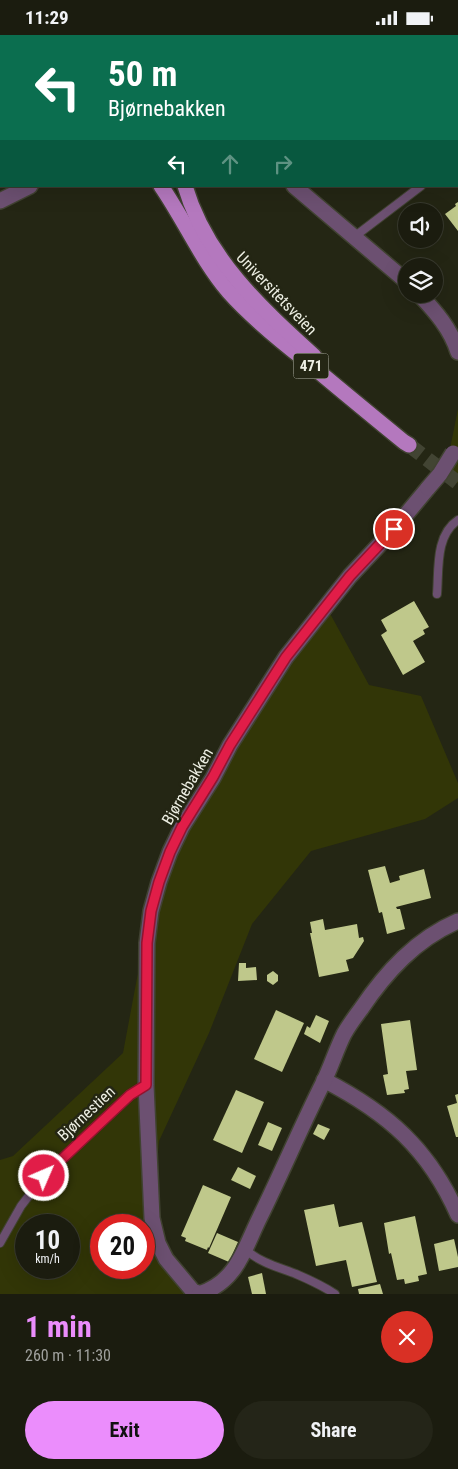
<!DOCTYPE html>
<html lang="en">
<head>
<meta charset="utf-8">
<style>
	:root { --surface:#1b1c0f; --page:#242518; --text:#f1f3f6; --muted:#a0a19e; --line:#393a2f; --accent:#eb8dfc }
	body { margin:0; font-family:"Roboto Condensed",sans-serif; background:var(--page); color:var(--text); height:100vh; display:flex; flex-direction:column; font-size:19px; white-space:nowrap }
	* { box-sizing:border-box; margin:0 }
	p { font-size:16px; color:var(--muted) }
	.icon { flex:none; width:28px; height:28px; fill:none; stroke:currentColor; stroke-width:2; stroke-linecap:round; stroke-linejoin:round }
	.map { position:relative; height:1259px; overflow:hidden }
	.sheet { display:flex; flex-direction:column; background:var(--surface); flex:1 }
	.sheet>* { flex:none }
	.guide { position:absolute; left:0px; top:0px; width:459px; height:152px; box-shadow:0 5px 20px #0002,0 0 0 1px var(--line); background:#0b6e4f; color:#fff; overflow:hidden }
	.buttons { position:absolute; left:398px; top:168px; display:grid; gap:10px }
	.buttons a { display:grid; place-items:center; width:45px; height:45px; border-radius:50%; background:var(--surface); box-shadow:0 5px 20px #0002,0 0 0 1px var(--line); font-size:25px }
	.speed { position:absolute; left:15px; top:1179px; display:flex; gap:10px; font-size:25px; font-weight:700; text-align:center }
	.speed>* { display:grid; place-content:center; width:65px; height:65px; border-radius:50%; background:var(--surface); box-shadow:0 5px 20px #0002,0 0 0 1px var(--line); line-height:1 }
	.speed small { font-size:12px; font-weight:400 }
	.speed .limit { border:8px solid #d22; background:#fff; color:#111 }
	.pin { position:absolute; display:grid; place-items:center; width:42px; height:42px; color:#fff; margin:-21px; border:2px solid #fff; border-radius:50%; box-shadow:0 1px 5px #0007 }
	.me { position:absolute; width:55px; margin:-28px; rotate:45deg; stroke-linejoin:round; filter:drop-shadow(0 0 4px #0008) }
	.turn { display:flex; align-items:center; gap:18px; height:105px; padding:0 25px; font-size:22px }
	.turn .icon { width:65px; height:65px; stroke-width:2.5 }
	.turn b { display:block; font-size:35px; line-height:42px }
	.lanes { display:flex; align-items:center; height:48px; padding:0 25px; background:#0003; justify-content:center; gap:25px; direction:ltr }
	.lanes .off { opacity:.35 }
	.round { display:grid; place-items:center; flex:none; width:52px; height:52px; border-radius:26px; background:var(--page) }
	.summary { display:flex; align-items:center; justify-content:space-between; height:85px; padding:0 25px }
	h1 { font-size:30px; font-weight:700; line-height:38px; color:var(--accent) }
	.button { display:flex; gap:10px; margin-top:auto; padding:10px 25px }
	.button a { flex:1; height:58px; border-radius:30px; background:var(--accent); color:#111; font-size:20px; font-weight:700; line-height:58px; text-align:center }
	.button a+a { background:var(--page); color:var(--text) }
	.status { display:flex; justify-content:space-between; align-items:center; height:35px; padding:0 25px; background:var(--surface); direction:ltr }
	.status svg { height:14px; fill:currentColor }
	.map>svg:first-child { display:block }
	.green { fill:#323607; fill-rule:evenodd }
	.building { fill:#bfc88b }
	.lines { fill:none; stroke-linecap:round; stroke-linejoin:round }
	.primary-tunnel { stroke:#424433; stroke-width:15; stroke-dasharray:15 8; stroke-linecap:butt }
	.service-casing { stroke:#404231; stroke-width:10 }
	.minor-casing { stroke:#404231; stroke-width:18 }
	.primary-casing { stroke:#404231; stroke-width:18 }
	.trunk-casing { stroke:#404231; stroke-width:18 }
	.service { stroke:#6c5071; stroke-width:8 }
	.minor { stroke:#6c5071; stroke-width:15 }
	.primary { stroke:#b478be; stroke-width:15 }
	.trunk { stroke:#c280ce; stroke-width:15 }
	.minor-bridge-casing { stroke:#404231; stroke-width:18; stroke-linecap:butt }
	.minor-bridge { stroke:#6c5071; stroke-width:15 }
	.route-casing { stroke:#92132f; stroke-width:12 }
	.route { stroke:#e11d48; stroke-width:9 }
	.labels { text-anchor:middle; stroke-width:5; stroke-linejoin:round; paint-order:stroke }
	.shield { fill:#242614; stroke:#b1b3a6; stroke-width:1 }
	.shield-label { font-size:15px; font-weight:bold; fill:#eef0e4 }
	.street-label { font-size:16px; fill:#eef0e4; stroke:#242614 }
</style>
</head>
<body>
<div class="status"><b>11:29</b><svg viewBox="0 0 49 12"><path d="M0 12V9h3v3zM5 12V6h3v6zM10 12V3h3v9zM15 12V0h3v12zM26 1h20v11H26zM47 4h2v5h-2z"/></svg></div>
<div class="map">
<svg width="458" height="1259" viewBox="0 0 458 1259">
	<rect width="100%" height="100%" fill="#242614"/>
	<g class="green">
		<path d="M0,10H1L0,151Z"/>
		<path d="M458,374V448L444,444Z"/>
		<path d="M327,573L369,650L421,661L458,748V763L425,784L311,816L252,889L209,998L159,1106L153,1176L189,1259H0V1125L13,1121L123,1018L137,943L155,870L194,781L211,749L325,580ZM26,1190H69V1232H26ZM101,1190H144V1232H101Z"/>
	</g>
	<g class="building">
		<path d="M458,167V196L445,179L456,171L455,169Z"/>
		<path d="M414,566L429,592L423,595L425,599L413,606L425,627L403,640L381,600L387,596L381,585Z"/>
		<path d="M385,831L390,848L400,845L399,841L424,834L431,863L396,872L397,874H400L405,894L387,899L382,877L379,878L368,835Z"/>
		<path d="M323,884L325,895L357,889L359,903L363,902L364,906L353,923L346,925L349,936L319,942L310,898H312L310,887Z"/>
		<path d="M239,928H246V933L256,932L257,945L238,946Z"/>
		<path d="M273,936L278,940V946L273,950L267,946V940Z"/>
		<path d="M276,975L304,988L282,1037L254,1024Z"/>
		<path d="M316,980L329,986L320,1008L304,999L307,991L310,993Z"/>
		<path d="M410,985L417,1035L406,1036L409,1054L404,1055L405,1058L387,1060L383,1040L388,1039L381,989Z"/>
		<path d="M236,1055L264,1067L242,1118L213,1105Z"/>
		<path d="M458,1059V1102H456L447,1071L457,1068L455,1060Z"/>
		<path d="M268,1087L282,1093L272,1116L258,1110Z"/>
		<path d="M318,1089L330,1094L324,1105L313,1099Z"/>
		<path d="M238,1132L256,1141L250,1154L231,1145Z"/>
		<path d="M203,1150L231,1162L209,1213L208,1212L207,1215L185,1206L186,1203L181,1201Z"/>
		<path d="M334,1169L339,1192L362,1187L377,1247L352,1252L346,1225L316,1231L304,1175Z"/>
		<path d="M415,1181L427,1239L418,1241L419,1246L405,1249L404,1244L397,1245L391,1218L389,1219L384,1188Z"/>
		<path d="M217,1198L238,1207L229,1227L208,1218Z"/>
		<path d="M454,1204L458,1222V1232L439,1236L434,1209Z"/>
		<path d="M262,1238L266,1259H252L248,1242Z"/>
		<path d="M380,1249L383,1259H359L358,1254Z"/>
	</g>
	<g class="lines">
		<path class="primary-tunnel" d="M409,410L458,448"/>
		<g class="service-casing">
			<g id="service">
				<path d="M458,126V125"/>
				<path d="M354,202L421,151"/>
				<path d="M437,559C439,535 435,500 458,485"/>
				<path d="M0,1208L21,1171L44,1141L130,1060L146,1050"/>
				<path d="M246,1215C261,1228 278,1232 296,1239C310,1245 323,1251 335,1259"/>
			</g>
		</g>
		<g class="minor-casing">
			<g id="minor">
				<path d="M294,151L406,246"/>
				<path d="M0,166L30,151"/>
				<path d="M419,259C435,276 451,294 458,317"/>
				<path d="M324,1045C388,1078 429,1114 458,1180"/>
				<path d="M199,1259L192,1255L166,1224L158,1208L152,1183L146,1050L147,908L151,876L159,847L170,817L182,792L213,743L230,710L286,622L350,541L394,494L428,453"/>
				<path d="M199,1259C237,1247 244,1214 260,1182C282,1137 301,1092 323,1048C331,1032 336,1015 344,999C349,990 355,982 361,974C386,937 416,904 458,886"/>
			</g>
		</g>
		<g class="primary-casing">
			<g id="primary">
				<path d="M208,1L210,0"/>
				<path d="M236,1L237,0"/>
				<path d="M161,151C185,186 201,224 228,256C251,282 278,304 305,325C338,353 371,380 404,407L409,410"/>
				<path d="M185,151C206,223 260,272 314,321"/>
			</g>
		</g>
		<g class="trunk-casing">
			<g id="trunk">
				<path d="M51,0L54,1"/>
				<path d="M109,0L110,1"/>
			</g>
		</g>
		<use href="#service" class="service"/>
		<use href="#minor" class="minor"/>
		<use href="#primary" class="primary"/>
		<use href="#trunk" class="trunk"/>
		<g class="minor-bridge-casing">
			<path id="minor-bridge" d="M428,453L440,439L453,418"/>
		</g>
		<use href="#minor-bridge" class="minor-bridge"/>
	</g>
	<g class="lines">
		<g class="route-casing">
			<path id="route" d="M44,1141L130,1060L146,1050L147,908L151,876L159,847L170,817L182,792L213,742L230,710L286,622L350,541L394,494"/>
		</g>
		<use href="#route" class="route"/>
	</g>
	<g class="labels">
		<rect class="shield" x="293.5" y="318.5" width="35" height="25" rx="4"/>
		<g class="shield-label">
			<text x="311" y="336">471</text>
		</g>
		<g class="street-label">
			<text transform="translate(277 258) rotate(46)" y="6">Universitetsveien</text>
			<text transform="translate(187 751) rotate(-60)" y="6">Bjørnebakken</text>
			<text transform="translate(86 1078) rotate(-43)" y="6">Bjørnestien</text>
		</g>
	</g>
</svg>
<div class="buttons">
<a><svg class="icon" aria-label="sound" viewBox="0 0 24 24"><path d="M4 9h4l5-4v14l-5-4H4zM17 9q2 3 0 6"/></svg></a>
<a><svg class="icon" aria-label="layers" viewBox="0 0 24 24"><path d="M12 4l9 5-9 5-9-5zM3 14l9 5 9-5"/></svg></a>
</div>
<div class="speed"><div>10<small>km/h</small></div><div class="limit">20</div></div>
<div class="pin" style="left:394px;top:494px;background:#d93025"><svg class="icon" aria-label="arrive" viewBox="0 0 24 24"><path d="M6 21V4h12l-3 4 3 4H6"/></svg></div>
<svg class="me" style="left:44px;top:1141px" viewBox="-20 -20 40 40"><circle r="17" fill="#e11d48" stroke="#fff" stroke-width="3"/><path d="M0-11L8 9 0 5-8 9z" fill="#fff"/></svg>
<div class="guide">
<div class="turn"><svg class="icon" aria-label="left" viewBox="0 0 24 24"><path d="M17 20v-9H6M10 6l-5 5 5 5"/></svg><div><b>50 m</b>Bjørnebakken</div></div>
<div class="lanes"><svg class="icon" aria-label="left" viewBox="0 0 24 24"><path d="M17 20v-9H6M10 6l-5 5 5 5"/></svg><svg class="icon off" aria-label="ahead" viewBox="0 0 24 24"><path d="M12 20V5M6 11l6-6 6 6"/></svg><svg class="icon off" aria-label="right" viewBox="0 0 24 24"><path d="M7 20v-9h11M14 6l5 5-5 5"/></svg></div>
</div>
</div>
<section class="sheet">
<div class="summary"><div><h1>1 min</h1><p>260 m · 11:30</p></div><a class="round" style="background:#d93025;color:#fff"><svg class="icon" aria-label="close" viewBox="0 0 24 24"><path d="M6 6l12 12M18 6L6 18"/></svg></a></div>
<div class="button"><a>Exit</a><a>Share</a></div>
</section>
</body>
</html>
